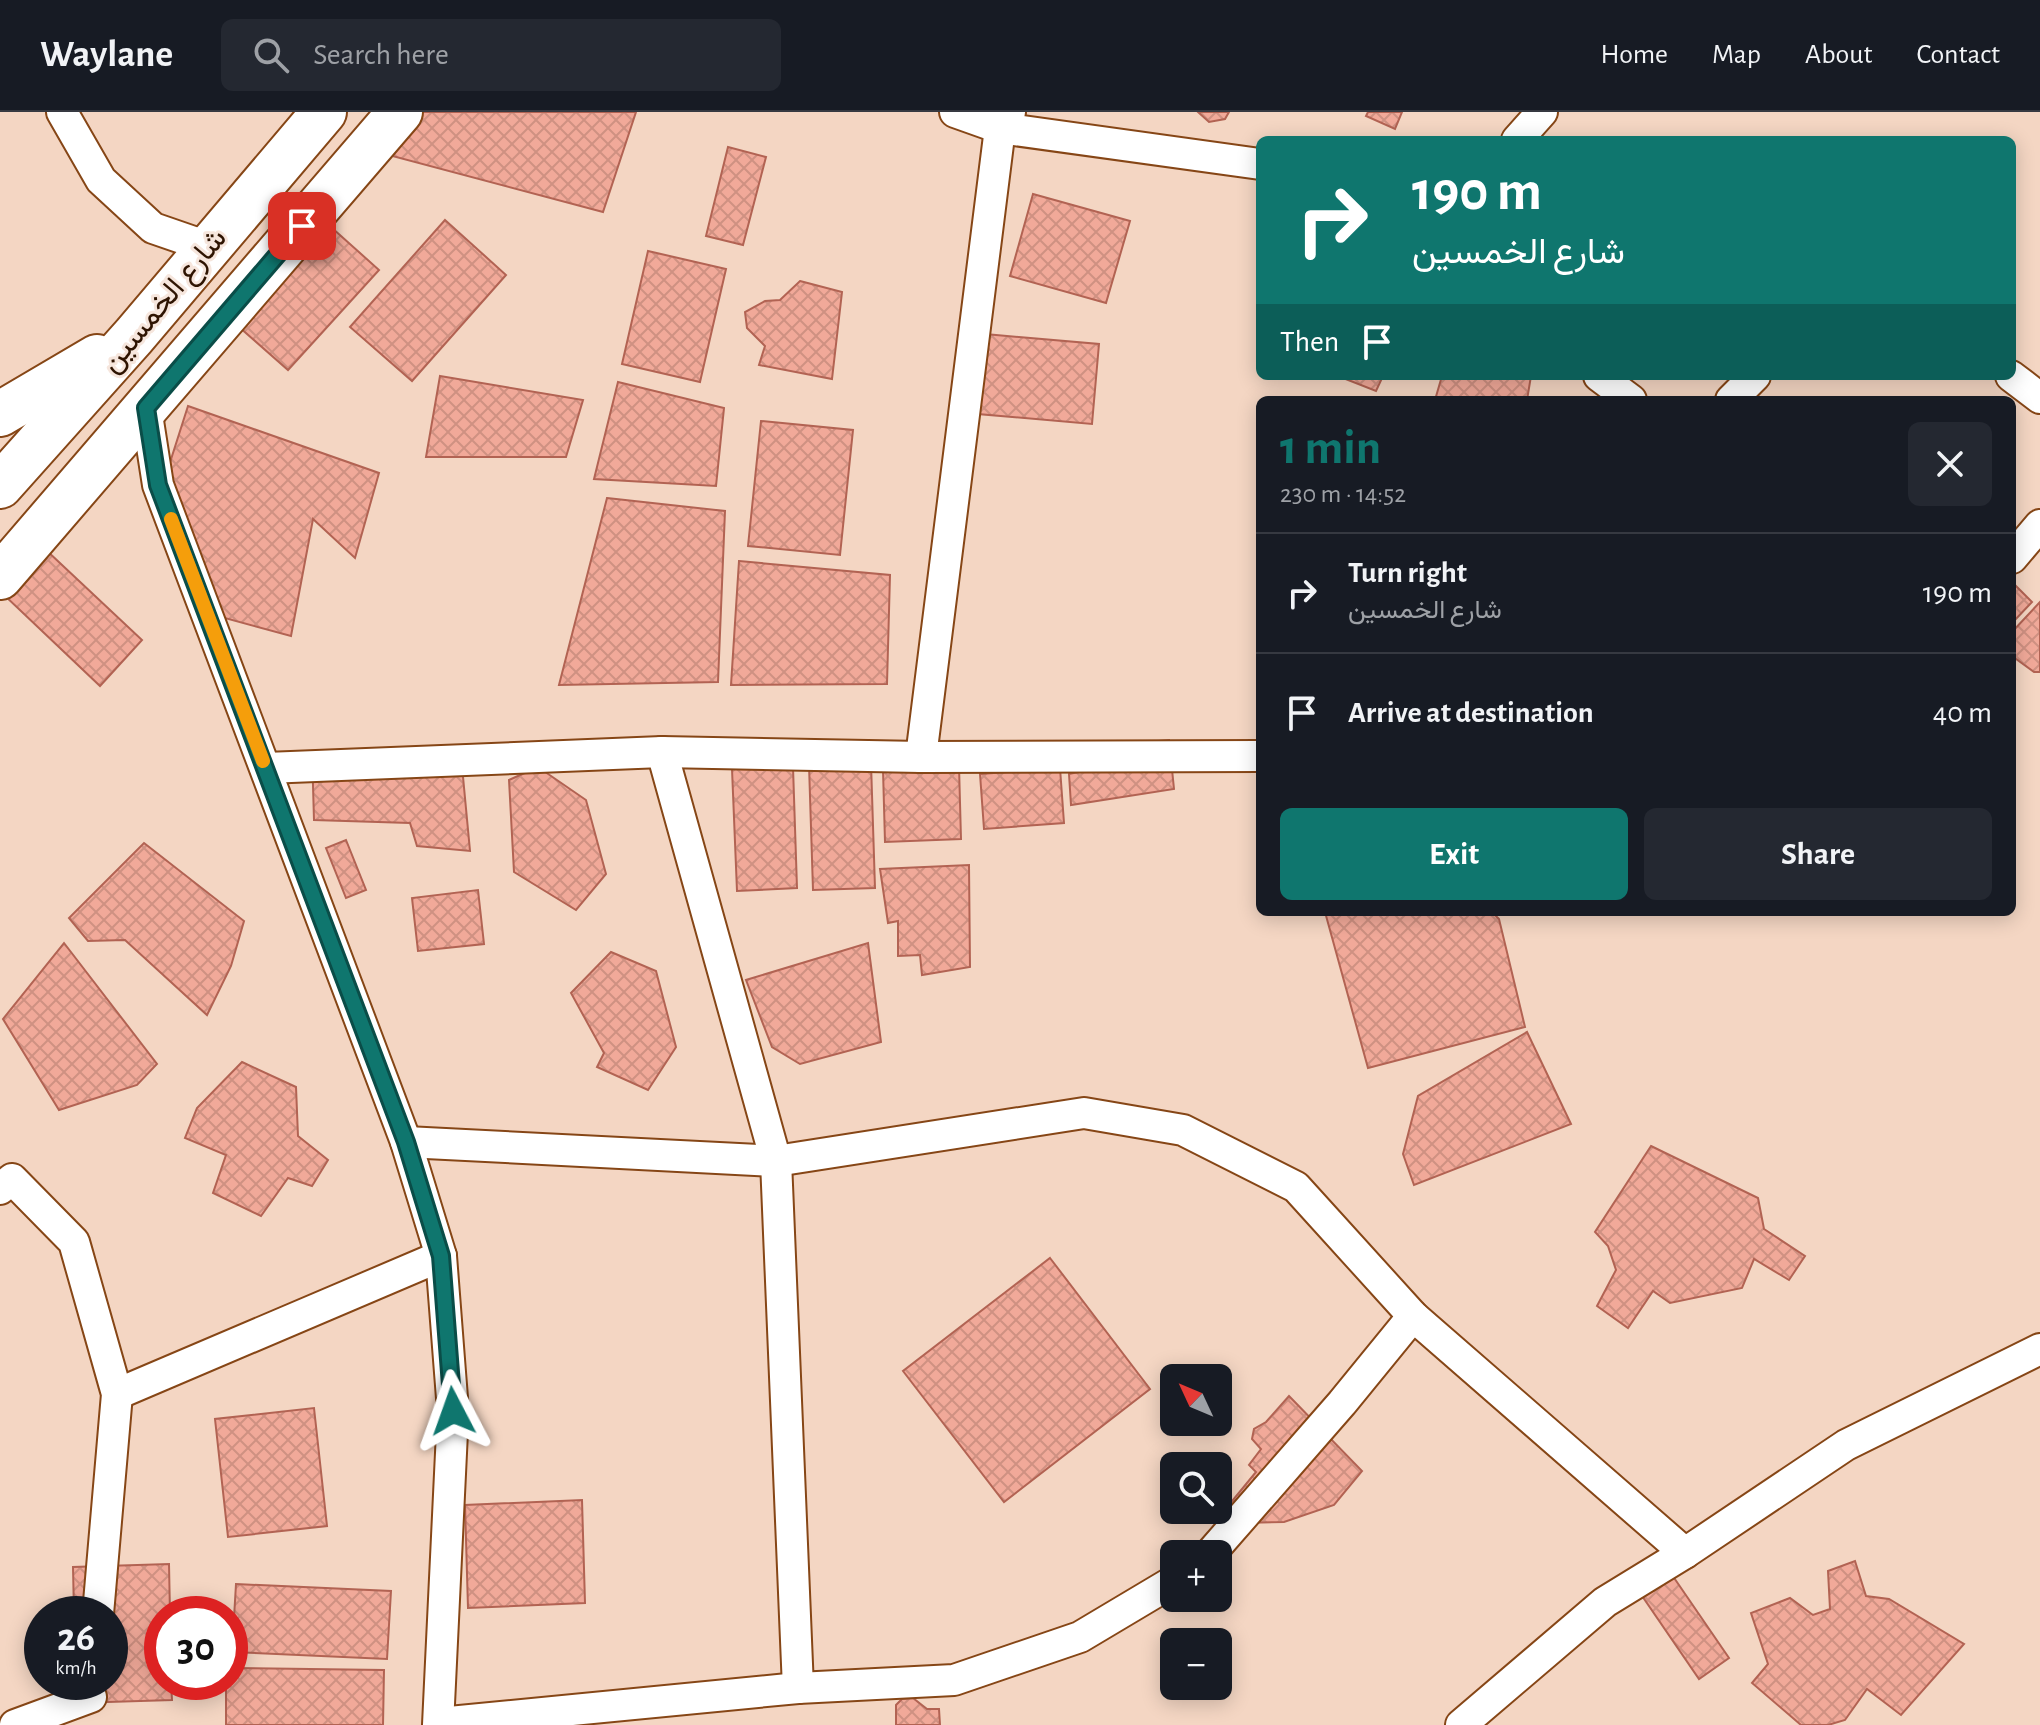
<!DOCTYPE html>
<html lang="en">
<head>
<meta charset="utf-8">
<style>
	:root { --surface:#171b24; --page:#242831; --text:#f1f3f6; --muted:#9ea1a6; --line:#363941; --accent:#0f766e }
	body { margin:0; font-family:"Alegreya Sans",Vazirmatn,sans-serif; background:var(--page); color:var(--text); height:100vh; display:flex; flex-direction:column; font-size:30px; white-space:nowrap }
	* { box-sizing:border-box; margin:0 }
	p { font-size:26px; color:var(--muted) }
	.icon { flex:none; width:44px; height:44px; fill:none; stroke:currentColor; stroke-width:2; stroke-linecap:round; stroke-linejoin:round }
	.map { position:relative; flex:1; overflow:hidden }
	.sheet { position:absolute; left:1256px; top:284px; width:760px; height:520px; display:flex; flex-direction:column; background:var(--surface); border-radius:12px; box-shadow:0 4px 20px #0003 }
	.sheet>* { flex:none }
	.banner { position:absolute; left:1256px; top:24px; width:760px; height:244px; border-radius:12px; box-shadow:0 4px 20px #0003; background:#0f766e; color:#fff; overflow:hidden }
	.needle { width:52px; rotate:314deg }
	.buttons { position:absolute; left:1160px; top:1252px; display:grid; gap:16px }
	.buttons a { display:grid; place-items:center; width:72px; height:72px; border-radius:12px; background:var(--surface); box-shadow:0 4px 20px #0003; font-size:40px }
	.speed { position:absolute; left:24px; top:1484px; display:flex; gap:16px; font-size:40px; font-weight:700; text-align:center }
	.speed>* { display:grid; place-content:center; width:104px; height:104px; border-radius:50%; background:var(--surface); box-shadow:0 4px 20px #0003; line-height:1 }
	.speed small { font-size:20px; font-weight:400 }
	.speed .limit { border:12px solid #d22; background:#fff; color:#111 }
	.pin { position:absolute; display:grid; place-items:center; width:68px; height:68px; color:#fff; margin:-34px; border-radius:16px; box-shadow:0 4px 12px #0006 }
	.me { position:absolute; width:88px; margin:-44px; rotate:356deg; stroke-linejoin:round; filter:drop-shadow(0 0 6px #0008) }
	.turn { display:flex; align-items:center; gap:28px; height:168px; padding:0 24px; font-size:36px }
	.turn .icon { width:104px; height:104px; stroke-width:2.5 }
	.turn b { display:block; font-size:56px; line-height:68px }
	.then { display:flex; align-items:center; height:76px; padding:0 24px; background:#0003; gap:16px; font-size:30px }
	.round { display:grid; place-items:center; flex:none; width:84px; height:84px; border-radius:12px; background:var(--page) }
	.overview { display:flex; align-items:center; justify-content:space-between; height:136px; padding:0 24px }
	h1 { font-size:48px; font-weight:700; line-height:60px; color:var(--accent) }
	.cta { display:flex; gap:16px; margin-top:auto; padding:16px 24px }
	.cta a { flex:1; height:92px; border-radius:12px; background:var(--accent); color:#fff; font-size:32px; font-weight:700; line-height:92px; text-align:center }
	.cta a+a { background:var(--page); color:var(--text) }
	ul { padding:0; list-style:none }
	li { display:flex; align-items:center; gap:24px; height:120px; padding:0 24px; border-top:2px solid var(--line) }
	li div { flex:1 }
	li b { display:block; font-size:30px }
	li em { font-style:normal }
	header { display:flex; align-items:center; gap:48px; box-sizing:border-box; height:112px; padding:0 40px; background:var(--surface); border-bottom:2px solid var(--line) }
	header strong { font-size:38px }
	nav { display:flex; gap:44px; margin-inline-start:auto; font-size:28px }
	.search { width:560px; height:72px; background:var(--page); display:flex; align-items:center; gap:20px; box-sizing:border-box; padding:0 28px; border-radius:12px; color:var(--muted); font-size:30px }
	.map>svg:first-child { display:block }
	.building { fill:url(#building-cross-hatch); stroke:#b26353; stroke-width:2 }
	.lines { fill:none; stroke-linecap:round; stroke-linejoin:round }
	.minor-casing { stroke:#864616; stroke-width:34 }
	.primary-casing { stroke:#864616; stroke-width:48 }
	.minor { stroke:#fff; stroke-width:30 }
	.primary { stroke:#fff; stroke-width:44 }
	.route-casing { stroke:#0a4d48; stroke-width:20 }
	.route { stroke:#0f766e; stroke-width:14 }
	.slow { stroke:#f59e0b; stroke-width:14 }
	.labels { text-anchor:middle; stroke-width:6; stroke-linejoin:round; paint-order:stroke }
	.street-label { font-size:30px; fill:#2e1402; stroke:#f6e6dd }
</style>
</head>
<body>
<header>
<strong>Waylane</strong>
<div class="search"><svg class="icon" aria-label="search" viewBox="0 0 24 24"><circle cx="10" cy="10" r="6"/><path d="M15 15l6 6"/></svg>Search here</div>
<nav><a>Home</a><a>Map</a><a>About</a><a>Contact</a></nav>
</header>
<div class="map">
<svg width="2040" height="1613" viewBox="0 0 2040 1613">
	<defs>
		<pattern id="building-cross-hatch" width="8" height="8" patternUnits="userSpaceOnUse" patternTransform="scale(2)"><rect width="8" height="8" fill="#f1a999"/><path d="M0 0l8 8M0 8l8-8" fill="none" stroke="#cf9182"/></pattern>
	</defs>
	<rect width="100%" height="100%" fill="#f4d6c3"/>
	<g class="building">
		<path d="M416,0H636L603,100L381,41Z"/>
		<path d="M1198,0H1229L1225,7L1209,10Z"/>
		<path d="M1368,0H1402L1395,17L1366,4Z"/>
		<path d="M728,35L766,45L743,133L706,124Z"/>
		<path d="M1033,82L1130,109L1106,191L1010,164Z"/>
		<path d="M322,107L379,158L288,258L231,208Z"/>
		<path d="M445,108L506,163L412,269L350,215Z"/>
		<path d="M648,139L726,157L700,270L622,252Z"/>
		<path d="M800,169L842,180L832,267L759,253L765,234L747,216L745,200L765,189L780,188Z"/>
		<path d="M985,222L1099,232L1092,312L978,302Z"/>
		<path d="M440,264L583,288L566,345H426Z"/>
		<path d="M1338,264H1383L1376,279Z"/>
		<path d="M1442,264H1531L1527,288H1435Z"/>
		<path d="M618,270L724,296L716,374L594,367Z"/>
		<path d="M188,294L379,361L355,446L313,407L291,524L221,505L166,363Z"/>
		<path d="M761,309L853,318L840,443L748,434Z"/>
		<path d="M607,386L725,399L718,570L559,573Z"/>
		<path d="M45,437L142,528L100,574L3,482Z"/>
		<path d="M739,449L890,463L887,572L731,573Z"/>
		<path d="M2012,470L2032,490L2013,510L2012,509Z"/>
		<path d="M2040,490V560H2034L2012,544V520Z"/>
		<path d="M1169,628L1174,677L1071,693L1069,662L1102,655L1101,634Z"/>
		<path d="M460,633L470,739L417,734L410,711L314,708L312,639Z"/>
		<path d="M871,651L875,776L813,778L809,653Z"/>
		<path d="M959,654L961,727L885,730L883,658Z"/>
		<path d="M538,655L586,688L606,762L576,798L514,760L509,668Z"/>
		<path d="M793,655L797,776L737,779L732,657Z"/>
		<path d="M1060,656L1064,711L984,717L980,662Z"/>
		<path d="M346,728L366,778L346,786L326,736Z"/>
		<path d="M144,731L244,809L231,854L207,903L125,828L88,829L69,806Z"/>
		<path d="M969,753L970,855L922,863L920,843L898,844V809L888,811L880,757Z"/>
		<path d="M478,778L484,832L418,839L412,786Z"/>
		<path d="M1325,800H1492L1499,807L1525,915L1368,956Z"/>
		<path d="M64,831L157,952L137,973L59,998L3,907Z"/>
		<path d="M868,831L881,930L800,952L772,935L746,868Z"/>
		<path d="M611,840L656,859L676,935L648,978L597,955L604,941L571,881Z"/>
		<path d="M1527,920L1571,1012L1414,1073L1403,1042L1418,984Z"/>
		<path d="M242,950L296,975L298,1024L328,1048L312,1074L288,1066L261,1104L213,1081L226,1043L185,1026L197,996Z"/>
		<path d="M1651,1034L1758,1086L1764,1117L1805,1144L1789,1168L1754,1147L1742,1176L1670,1191L1653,1179L1628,1216L1597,1194L1616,1158L1608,1134L1595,1120Z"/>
		<path d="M1050,1146L1150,1277L1004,1390L903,1259Z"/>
		<path d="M1289,1284L1362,1359L1334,1393L1284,1410L1242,1411L1228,1394L1256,1360L1249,1353L1261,1337L1252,1327L1254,1317L1266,1310Z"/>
		<path d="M314,1296L327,1414L228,1425L215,1307Z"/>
		<path d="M582,1388L585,1491L468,1496L465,1393Z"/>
		<path d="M1855,1449L1866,1484L1889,1487L1964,1532L1901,1603L1867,1577L1845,1608L1828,1613H1801L1752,1571L1768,1552L1751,1501L1790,1486L1813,1503L1830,1497L1828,1459Z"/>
		<path d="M169,1452L170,1502H162V1570H171L172,1588L76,1591V1570H110V1502H74L73,1455Z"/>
		<path d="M1668,1457L1729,1546L1699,1567L1638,1478Z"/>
		<path d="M236,1472L391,1479L387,1547L232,1540Z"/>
		<path d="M230,1556L384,1558L383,1613H226V1570H230Z"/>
		<path d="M913,1586L927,1597H939L940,1613H896V1593L902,1587Z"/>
	</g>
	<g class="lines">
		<g class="minor-casing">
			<g id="minor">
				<path d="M62,0L101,68L153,116L208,135"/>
				<path d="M955,0L1000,16L1260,52"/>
				<path d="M1517,28L1542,0"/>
				<path d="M1599,264L1631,288"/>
				<path d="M2011,264L2040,286"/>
				<path d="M1731,288L1755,264"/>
				<path d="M146,296L158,373L406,1030L441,1144L453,1299L438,1613"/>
				<path d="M2012,446L2040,413"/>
				<path d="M662,640L776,1049L798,1576"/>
				<path d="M921,645L1000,16L1010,0"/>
				<path d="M266,656L662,640L921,645L1260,644"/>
				<path d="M406,1030L776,1049L1084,1001L1183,1018L1296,1075L1413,1204L1685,1441"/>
				<path d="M0,1077L12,1067L74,1130L117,1282L98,1502"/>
				<path d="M117,1282L441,1144"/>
				<path d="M1210,1442L1342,1291L1413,1204"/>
				<path d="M439,1611L798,1576L954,1568L1080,1525L1174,1469"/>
				<path d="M15,1613L91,1585"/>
				<path d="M1461,1613L1605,1490L1685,1441L1846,1333L2040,1237"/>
			</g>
		</g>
		<g class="primary-casing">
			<g id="primary">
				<path d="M0,302L97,245"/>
				<path d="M0,374L134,224L324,0"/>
				<path d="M0,465L400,0"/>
			</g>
		</g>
		<use href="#minor" class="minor"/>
		<use href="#primary" class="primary"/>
	</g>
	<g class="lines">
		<g class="route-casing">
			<path id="route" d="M302,114L146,296L158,373L406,1030L441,1144L453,1299"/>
		</g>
		<use href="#route" class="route"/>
		<path class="slow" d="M171,407L263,649"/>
	</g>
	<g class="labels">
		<g class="street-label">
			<text transform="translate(163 188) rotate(-50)" y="10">شارع الخمسين</text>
		</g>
	</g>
</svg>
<div class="buttons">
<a><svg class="needle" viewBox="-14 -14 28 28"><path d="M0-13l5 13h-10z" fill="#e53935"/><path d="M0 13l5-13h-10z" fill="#9ea1a6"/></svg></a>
<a><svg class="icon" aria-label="search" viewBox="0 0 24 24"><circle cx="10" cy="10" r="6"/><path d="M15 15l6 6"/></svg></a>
<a>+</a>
<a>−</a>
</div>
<div class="speed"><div>26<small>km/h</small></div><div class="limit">30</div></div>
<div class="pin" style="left:302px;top:114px;background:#d93025"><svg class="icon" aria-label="arrive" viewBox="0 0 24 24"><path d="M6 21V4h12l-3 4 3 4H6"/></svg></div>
<svg class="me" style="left:453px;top:1299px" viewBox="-20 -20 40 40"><path d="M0-17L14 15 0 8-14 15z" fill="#0f766e" stroke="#fff" stroke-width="4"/></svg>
<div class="banner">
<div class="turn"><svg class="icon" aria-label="right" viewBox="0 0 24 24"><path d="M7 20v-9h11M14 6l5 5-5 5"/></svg><div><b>190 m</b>شارع الخمسين</div></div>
<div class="then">Then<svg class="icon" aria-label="arrive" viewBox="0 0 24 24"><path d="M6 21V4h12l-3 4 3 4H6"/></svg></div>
</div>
<section class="sheet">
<div class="overview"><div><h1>1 min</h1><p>230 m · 14:52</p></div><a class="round"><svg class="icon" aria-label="close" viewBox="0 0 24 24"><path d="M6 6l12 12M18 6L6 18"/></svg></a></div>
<ul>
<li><svg class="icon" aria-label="right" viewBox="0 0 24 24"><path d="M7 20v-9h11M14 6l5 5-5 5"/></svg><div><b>Turn right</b><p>شارع الخمسين</p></div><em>190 m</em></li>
<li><svg class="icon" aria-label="arrive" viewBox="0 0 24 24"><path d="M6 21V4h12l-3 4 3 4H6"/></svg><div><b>Arrive at destination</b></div><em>40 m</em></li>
</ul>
<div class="cta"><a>Exit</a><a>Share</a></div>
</section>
</div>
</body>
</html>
